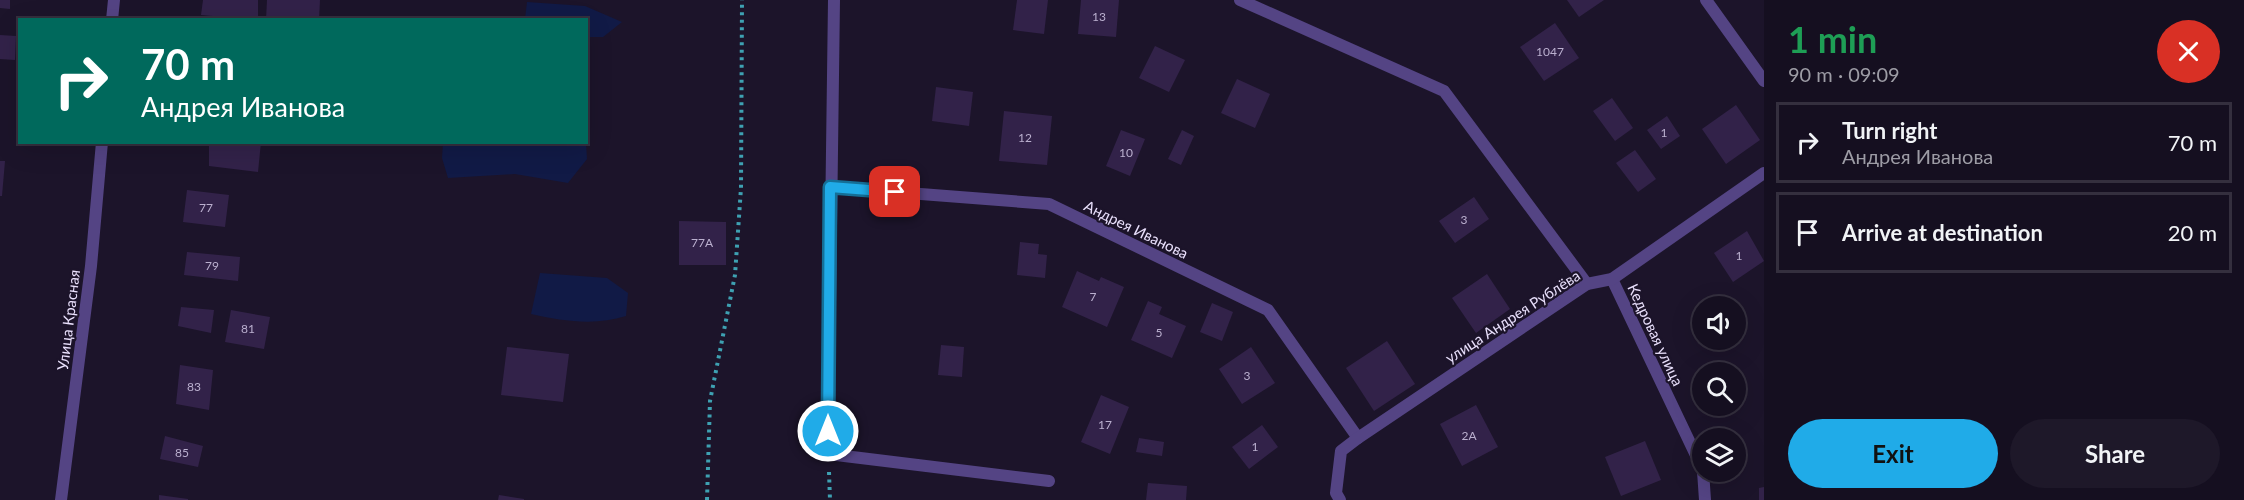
<!DOCTYPE html>
<html lang="en">
<head>
<meta charset="utf-8">
<style>
	:root { --surface:#150f20; --page:#1e1829; --text:#f1f3f6; --muted:#9d9ca5; --line:#342f3e; --accent:#20abe8 }
	body { margin:0; font-family:Lato,sans-serif; background:var(--page); color:var(--text); height:100vh; display:flex; flex-direction:column; font-size:22px; white-space:nowrap }
	* { box-sizing:border-box; margin:0 }
	p { font-size:20px; color:var(--muted) }
	.icon { flex:none; width:33px; height:33px; fill:none; stroke:currentColor; stroke-width:2; stroke-linecap:round; stroke-linejoin:round }
	.map { position:relative; flex:1; overflow:hidden }
	.drawer { display:flex; flex-direction:column; background:var(--surface); width:480px }
	.drawer>* { flex:none }
	.guide { position:absolute; left:18px; top:18px; width:570px; height:126px; border-radius:0px; box-shadow:0 6px 24px #0002,0 0 0 2px var(--line); background:#00695c; color:#fff; overflow:hidden }
	.fabs { position:absolute; left:1692px; top:296px; display:grid; gap:12px }
	.fabs a { display:grid; place-items:center; width:54px; height:54px; border-radius:50%; background:var(--surface); box-shadow:0 6px 24px #0002,0 0 0 2px var(--line); font-size:30px }
	.pin { position:absolute; display:grid; place-items:center; width:51px; height:51px; color:#fff; margin:-26px; border-radius:12px; box-shadow:0 3px 9px #0006 }
	.me { position:absolute; width:66px; margin:-33px; rotate:0deg; stroke-linejoin:round; filter:drop-shadow(0 0 4px #0008) }
	.turn { display:flex; align-items:center; gap:21px; height:126px; padding:0 24px; font-size:27px }
	.turn .icon { width:78px; height:78px; stroke-width:2.5 }
	.turn b { display:block; font-size:42px; line-height:51px }
	.round { display:grid; place-items:center; flex:none; width:63px; height:63px; border-radius:32px; background:var(--page) }
	.head { display:flex; align-items:center; justify-content:space-between; height:102px; padding:0 24px }
	h1 { font-size:36px; font-weight:700; line-height:45px; color:#1e9e55 }
	.action { display:flex; gap:12px; margin-top:auto; padding:12px 24px }
	.action a { flex:1; height:69px; border-radius:36px; background:var(--accent); color:#111; font-size:24px; font-weight:700; line-height:69px; text-align:center }
	.action a+a { background:var(--page); color:var(--text) }
	ul { padding:0; list-style:none }
	li { display:flex; align-items:center; gap:18px; height:81px; margin:0 12px 9px; padding:0 12px; border:3px solid var(--line); border-radius:0px }
	li div { flex:1 }
	li b { display:block; font-size:22px }
	li em { font-style:normal }
	main { display:flex; flex:1; min-height:0 }
	.map>svg:first-child { display:block }
	.water { fill:#111a46 }
	.building { fill:#322249 }
	.lines { fill:none; stroke-linecap:round; stroke-linejoin:round }
	.path { stroke:#3ea1b2; stroke-width:4; stroke-dasharray:3 4.5; stroke-linecap:butt }
	.street { stroke:#544484; stroke-width:12 }
	.route-casing { stroke:#156f97; stroke-width:15 }
	.route { stroke:#20abe8; stroke-width:10 }
	.labels { text-anchor:middle; stroke-width:4.5; stroke-linejoin:round; paint-order:stroke }
	.number-label { font-size:12px; fill:#bbb0cf }
	.street-label { font-size:15px; fill:#e9e0fc; stroke:#1c142a }
</style>
</head>
<body>
<main>
<div class="map">
<svg width="1764" height="500" viewBox="0 0 1764 500">
	<rect width="100%" height="100%" fill="#1c142a"/>
	<g class="water">
		<path d="M527,2L585,6L622,22L603,37H587L586,20L525,19Z"/>
		<path d="M586,143L587,159L568,183L515,174L448,178L442,158L443,143Z"/>
		<path d="M540,273L607,278L628,293L626,316C595,326 562,321 531,314Z"/>
	</g>
	<g class="building">
		<path d="M0,0H10V9L0,8Z"/>
		<path d="M203,0H258V20L201,15Z"/>
		<path d="M267,0H320L319,20H266Z"/>
		<path d="M1017,0H1048L1044,34L1013,30Z"/>
		<path d="M1081,0H1119L1116,37L1078,34Z"/>
		<path d="M1567,0H1604L1579,17Z"/>
		<path d="M1555,23L1579,58L1544,81L1520,47Z"/>
		<path d="M0,35L16,36L15,60L0,59Z"/>
		<path d="M1155,46L1185,60L1169,92L1139,78Z"/>
		<path d="M1237,79L1270,94L1255,128L1221,113Z"/>
		<path d="M936,87L973,92L969,126L932,121Z"/>
		<path d="M1612,98L1633,128L1615,141L1593,111Z"/>
		<path d="M1736,105L1760,140L1726,164L1702,129Z"/>
		<path d="M1004,111L1052,116L1047,165L999,161Z"/>
		<path d="M1667,116L1680,136L1661,149L1647,130Z"/>
		<path d="M1121,130L1145,139L1130,176L1106,166Z"/>
		<path d="M1182,130L1194,136L1181,165L1168,159Z"/>
		<path d="M209,142H261L258,172L209,166Z"/>
		<path d="M1635,150L1656,179L1638,192L1616,163Z"/>
		<path d="M0,161H5L2,196H0Z"/>
		<path d="M187,190L229,195L225,227L183,222Z"/>
		<path d="M1474,197L1489,219L1455,243L1439,221Z"/>
		<path d="M679,221L726,222V265H679Z"/>
		<path d="M1747,231L1764,261L1733,282L1714,253Z"/>
		<path d="M1020,242L1039,244L1038,254L1047,255L1045,278L1017,275Z"/>
		<path d="M187,252L240,257L238,281L184,275Z"/>
		<path d="M1077,271L1099,281L1101,277L1124,287L1107,327L1062,307Z"/>
		<path d="M1487,274L1510,309L1476,333L1452,298Z"/>
		<path d="M1148,301L1162,307L1159,314L1186,326L1172,358L1131,340Z"/>
		<path d="M1212,303L1233,312L1222,341L1200,332Z"/>
		<path d="M181,307L214,310L211,333L178,326Z"/>
		<path d="M231,310L270,317L264,349L225,342Z"/>
		<path d="M1387,341L1415,384L1374,411L1346,368Z"/>
		<path d="M941,345L964,347L962,377L938,375Z"/>
		<path d="M507,347L569,354L563,402L501,395Z"/>
		<path d="M1251,347L1275,383L1242,404L1219,369Z"/>
		<path d="M180,365L213,370L209,410L176,404Z"/>
		<path d="M1101,395L1129,407L1110,454L1081,442Z"/>
		<path d="M1476,405L1498,447L1462,466L1440,424Z"/>
		<path d="M1262,425L1278,447L1249,469L1232,447Z"/>
		<path d="M165,436L203,446L198,467L160,459Z"/>
		<path d="M1139,438L1164,442L1162,456L1136,452Z"/>
		<path d="M1645,441L1661,480L1621,496L1605,457Z"/>
		<path d="M1148,483L1187,486L1186,500H1146Z"/>
		<path d="M1764,487V500H1759V488Z"/>
		<path d="M159,495L188,499V500H159Z"/>
		<path d="M499,495L524,499V500H498Z"/>
	</g>
	<g class="lines">
		<g class="path">
			<path d="M829,472L830,500"/>
			<path d="M707,500L710,401L735,275L741,188L742,0"/>
		</g>
		<g class="street">
			<path d="M834,0L828,454L1049,481"/>
			<path d="M1240,0L1444,91L1587,284"/>
			<path d="M1706,0L1764,81"/>
			<path d="M112,20L114,0"/>
			<path d="M830,187L1049,204L1268,310L1358,438"/>
			<path d="M1612,279L1702,468"/>
			<path d="M1703,471L1705,500"/>
			<path d="M61,500L91,266L102,142"/>
			<path d="M1340,500L1336,493L1341,451L1358,438L1587,284L1612,279L1764,173"/>
		</g>
	</g>
	<g class="lines">
		<g class="route-casing">
			<path id="route" d="M828,431L830,187L895,192"/>
		</g>
		<use href="#route" class="route"/>
	</g>
	<g class="labels">
		<g class="number-label">
			<text x="1099" y="21">13</text>
			<text x="1550" y="56">1047</text>
			<text x="1664" y="137">1</text>
			<text x="1025" y="142">12</text>
			<text x="1126" y="157">10</text>
			<text x="206" y="212">77</text>
			<text x="1464" y="224">3</text>
			<text x="702" y="247">77А</text>
			<text x="1739" y="260">1</text>
			<text x="212" y="270">79</text>
			<text x="1093" y="301">7</text>
			<text x="248" y="333">81</text>
			<text x="1159" y="337">5</text>
			<text x="1247" y="380">3</text>
			<text x="194" y="391">83</text>
			<text x="1105" y="429">17</text>
			<text x="1469" y="440">2А</text>
			<text x="1255" y="451">1</text>
			<text x="182" y="457">85</text>
		</g>
		<g class="street-label">
			<text transform="translate(1136 230) rotate(26)" y="5">Андрея Иванова</text>
			<text transform="translate(1513 317) rotate(-33)" y="5">улица Андрея Рублёва</text>
			<text transform="translate(69 320) rotate(-83)" y="5">Улица Красная</text>
			<text transform="translate(1655 335) rotate(65)" y="5">Кедровая улица</text>
		</g>
	</g>
</svg>
<div class="fabs">
<a><svg class="icon" aria-label="sound" viewBox="0 0 24 24"><path d="M4 9h4l5-4v14l-5-4H4zM17 9q2 3 0 6"/></svg></a>
<a><svg class="icon" aria-label="search" viewBox="0 0 24 24"><circle cx="10" cy="10" r="6"/><path d="M15 15l6 6"/></svg></a>
<a><svg class="icon" aria-label="layers" viewBox="0 0 24 24"><path d="M12 4l9 5-9 5-9-5zM3 14l9 5 9-5"/></svg></a>
</div>
<div class="pin" style="left:895px;top:192px;background:#d93025"><svg class="icon" aria-label="arrive" viewBox="0 0 24 24"><path d="M6 21V4h12l-3 4 3 4H6"/></svg></div>
<svg class="me" style="left:828px;top:431px" viewBox="-20 -20 40 40"><circle r="17" fill="#20abe8" stroke="#fff" stroke-width="3"/><path d="M0-11L8 9 0 5-8 9z" fill="#fff"/></svg>
<div class="guide">
<div class="turn"><svg class="icon" aria-label="right" viewBox="0 0 24 24"><path d="M7 20v-9h11M14 6l5 5-5 5"/></svg><div><b>70 m</b>Андрея Иванова</div></div>
</div>
</div>
<section class="drawer">
<div class="head"><div><h1>1 min</h1><p>90 m · 09:09</p></div><a class="round" style="background:#d93025;color:#fff"><svg class="icon" aria-label="close" viewBox="0 0 24 24"><path d="M6 6l12 12M18 6L6 18"/></svg></a></div>
<ul>
<li><svg class="icon" aria-label="right" viewBox="0 0 24 24"><path d="M7 20v-9h11M14 6l5 5-5 5"/></svg><div><b>Turn right</b><p>Андрея Иванова</p></div><em>70 m</em></li>
<li><svg class="icon" aria-label="arrive" viewBox="0 0 24 24"><path d="M6 21V4h12l-3 4 3 4H6"/></svg><div><b>Arrive at destination</b></div><em>20 m</em></li>
</ul>
<div class="action"><a>Exit</a><a>Share</a></div>
</section>
</main>
</body>
</html>
